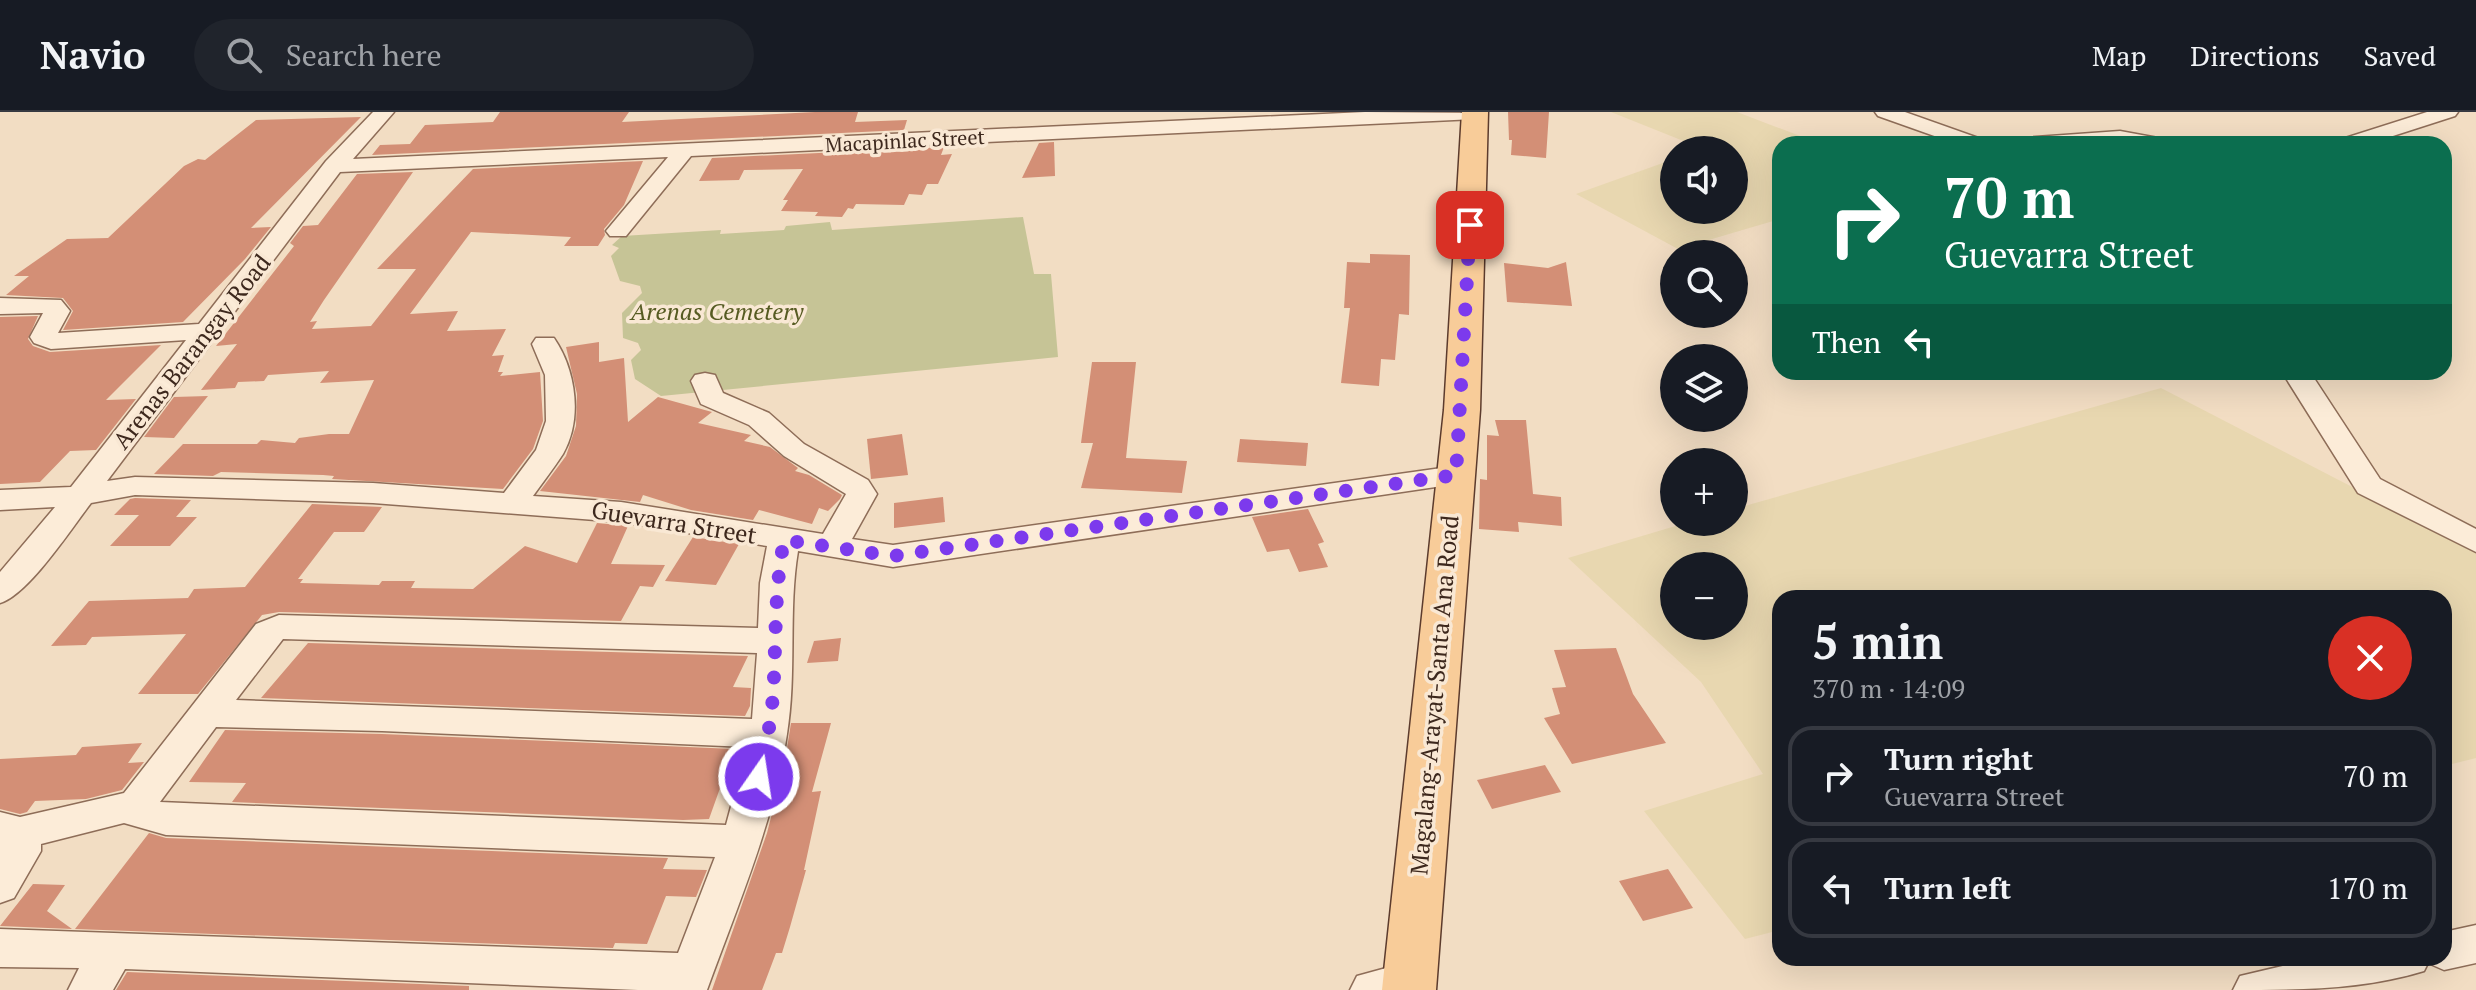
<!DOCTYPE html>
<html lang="en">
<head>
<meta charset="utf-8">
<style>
	:root { --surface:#171b24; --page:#20242c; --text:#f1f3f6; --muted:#9ea1a6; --line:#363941 }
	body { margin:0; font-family:"PT Serif",serif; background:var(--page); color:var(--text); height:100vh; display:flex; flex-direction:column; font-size:30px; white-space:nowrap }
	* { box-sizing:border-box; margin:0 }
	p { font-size:26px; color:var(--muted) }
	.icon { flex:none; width:44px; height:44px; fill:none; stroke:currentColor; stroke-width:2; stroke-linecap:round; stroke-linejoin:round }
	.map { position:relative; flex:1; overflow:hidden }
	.details { position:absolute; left:1772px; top:478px; width:680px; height:376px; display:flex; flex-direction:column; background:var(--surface); border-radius:24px; box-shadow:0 8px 32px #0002 }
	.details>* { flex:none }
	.hud { position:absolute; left:1772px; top:24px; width:680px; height:244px; border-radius:24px; box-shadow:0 8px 32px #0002; background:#0b6e4f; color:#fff; overflow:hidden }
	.buttons { position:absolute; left:1660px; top:24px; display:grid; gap:16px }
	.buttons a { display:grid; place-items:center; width:88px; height:88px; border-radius:50%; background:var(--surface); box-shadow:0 8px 32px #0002; font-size:40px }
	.pin { position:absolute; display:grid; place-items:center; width:68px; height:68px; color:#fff; margin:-34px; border-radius:16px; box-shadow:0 4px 12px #0006 }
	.me { position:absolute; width:88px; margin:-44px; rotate:13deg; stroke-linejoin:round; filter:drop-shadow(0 0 6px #0008) }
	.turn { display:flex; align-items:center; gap:28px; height:168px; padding:0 40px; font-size:36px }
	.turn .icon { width:104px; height:104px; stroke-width:2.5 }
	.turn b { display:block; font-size:56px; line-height:68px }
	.then { display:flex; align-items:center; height:76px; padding:0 40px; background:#0003; gap:16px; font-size:30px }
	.round { display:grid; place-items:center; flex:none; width:84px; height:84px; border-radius:42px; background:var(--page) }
	.summary { display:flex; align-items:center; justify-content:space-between; height:136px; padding:0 40px }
	h1 { font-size:48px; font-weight:700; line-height:60px }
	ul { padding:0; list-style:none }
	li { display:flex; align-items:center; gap:24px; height:100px; margin:0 16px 12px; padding:0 24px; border:4px solid var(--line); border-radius:24px }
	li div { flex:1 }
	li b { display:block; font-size:30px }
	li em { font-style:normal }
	header { display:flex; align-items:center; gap:48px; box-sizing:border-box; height:112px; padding:0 40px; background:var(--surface); border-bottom:2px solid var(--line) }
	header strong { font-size:38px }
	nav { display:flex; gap:44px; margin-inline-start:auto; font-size:28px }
	.search { width:560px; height:72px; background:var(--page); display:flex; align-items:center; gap:20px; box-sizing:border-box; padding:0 28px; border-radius:44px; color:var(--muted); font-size:30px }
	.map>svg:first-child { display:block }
	.farmland { fill:#e8d7b0; fill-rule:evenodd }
	.cemetery { fill:#c6c496 }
	.building { fill:#d38f76 }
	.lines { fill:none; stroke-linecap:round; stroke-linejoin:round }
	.minor-casing { stroke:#8e6d58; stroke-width:3 }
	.major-casing { stroke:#5c3b2d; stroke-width:3 }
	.minor { fill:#fcecd8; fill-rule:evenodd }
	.major { fill:#f8cc99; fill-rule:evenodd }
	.route { stroke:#7c3aed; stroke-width:14; stroke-dasharray:0 25.2 }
	.labels { text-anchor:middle; stroke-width:7; stroke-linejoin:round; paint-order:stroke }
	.far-street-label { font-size:20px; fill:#3d281d; stroke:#f9e8d4 }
	.park-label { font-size:24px; font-style:italic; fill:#565b22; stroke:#f9e8d4 }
	.street-label { font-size:24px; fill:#3d281d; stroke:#f9e8d4 }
</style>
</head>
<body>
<header>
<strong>Navio</strong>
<div class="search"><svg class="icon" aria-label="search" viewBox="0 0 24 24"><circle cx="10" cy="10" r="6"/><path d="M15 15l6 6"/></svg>Search here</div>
<nav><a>Map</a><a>Directions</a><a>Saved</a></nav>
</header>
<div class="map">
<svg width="2476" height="878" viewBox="0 0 2476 878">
	<rect width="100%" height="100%" fill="#f2ddc3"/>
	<g class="farmland">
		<path d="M1611,0H1737L1821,32H1780V107L1678,137L1576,82L1674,47V98H1734V38H1699L1701,36Z"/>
		<path d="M2161,276L2476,439V646L2444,654V486H1780V818L1745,827L1644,699L1763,662L1701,570L1568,446L1689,410H1734V397ZM1674,454H1734V514H1674Z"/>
	</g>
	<path class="cemetery" d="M1023,105L1034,162H1051L1058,245L661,284L635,267L631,248L641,238L638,231L623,226L622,201L642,181L640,174L620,169L611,144L619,136L612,133L622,124L721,118L720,122L784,118L786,114L830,110L832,118Z"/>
	<g class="building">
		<path d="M500,0H629L622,10L815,0H858L855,10L907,8L904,18L372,43L380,33L410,32L425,13L493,10Z"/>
		<path d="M1508,0H1549L1546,46L1511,43L1512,28H1509Z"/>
		<path d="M361,5L251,116L271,115L245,147L183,210L63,218L73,199L63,186L6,183L29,164H14L67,127L108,126L184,54L198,47L205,48L256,8Z"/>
		<path d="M1054,30L1055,64L1022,66L1039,31Z"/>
		<path d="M944,35L941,43L952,42L938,72H927L922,83L909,82L904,93L856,92L853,97L848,96L842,105L815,104L818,100L781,99L788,88H783L803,57L744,58L739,68L699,69L712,46Z"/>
		<path d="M643,49L624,93L604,117L605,123L598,134H564L571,125L471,120L410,202L458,199L447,219L506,217L492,244L504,243L498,260H503L500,264L540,260L543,309L533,337L503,377L332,367L334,364L323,363L221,360L213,364L154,362L183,332H257L261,328L295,331L299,326L329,322H349L374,268L320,271L329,259L268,263L264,269L238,270L235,276L201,278L237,232L216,234L294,134L290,131L303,114L318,113L357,62L413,60L324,188L310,210L317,209L312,217L371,214L416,157H377L473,57Z"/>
		<path d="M1370,142L1410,143L1409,203L1399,202L1395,248L1381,247L1379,274L1341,271L1350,196H1344L1347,150L1370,151Z"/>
		<path d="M1566,150L1572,194L1507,190L1504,151L1548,156Z"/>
		<path d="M38,204L28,227L33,234L50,240L161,233L106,288L136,287L96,338L70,339L40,370L0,372V205Z"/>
		<path d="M599,230V250L624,246L628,310L658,285L712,300L698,311L751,323L744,329L770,335L798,356L795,359L809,363L842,383L840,387L828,399L819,396L812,412L759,398L753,408L691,398L643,383L640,390L540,379L566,344L576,314L577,282L566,235Z"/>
		<path d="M1092,250H1136L1126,346L1187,349L1182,381L1081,376L1093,331H1081Z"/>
		<path d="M208,284L174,326L144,325L174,285Z"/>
		<path d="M1495,308H1526L1533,382L1561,385L1562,414L1518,410L1519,420L1479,417L1480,367L1487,368V323L1499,324Z"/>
		<path d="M902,322L908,363L871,367L867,327Z"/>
		<path d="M1240,327L1308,331L1306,354L1237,350Z"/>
		<path d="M943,385L945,410L894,416V391Z"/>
		<path d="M135,386L191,388L176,405H197L170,434H110L139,403H114L130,387Z"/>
		<path d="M312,392L382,395L364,420H334L298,467H303L300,471L379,473L382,469H415L411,476L473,477L525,434L577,451L597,411L628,414L611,452L665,453L653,475L640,474L621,509L279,500L262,503L198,582H138L186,522L92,525L86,533L51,534L89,489L188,486L194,477L245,475Z"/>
		<path d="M1308,397L1324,430L1318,432L1328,455L1299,460L1289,437L1267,440L1252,405Z"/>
		<path d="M693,425L739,432L716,473L665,469Z"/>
		<path d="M841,526L838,549L807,551L814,529Z"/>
		<path d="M308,531L748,544L733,575L751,576L750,594L745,604L261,586Z"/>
		<path d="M1616,536L1633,582L1666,631L1572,652L1544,606L1560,602L1552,576L1566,575L1554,538Z"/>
		<path d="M791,611H831L812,680L821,679L804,758H806L790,815L782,841H776L762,878H712L767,721L784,655Z"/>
		<path d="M225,618L382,622L734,637L709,707L683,708L232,690L246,671L189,670Z"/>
		<path d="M142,631L128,651L144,650L122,678L86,687L35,689L27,700L20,702L0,697V647L76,643L82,635Z"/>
		<path d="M1545,653L1561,680L1492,697L1477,668Z"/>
		<path d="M149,721L166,726L668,746L663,757L707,758L696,785L666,784L647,832L615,831L613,836L75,817Z"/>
		<path d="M1668,757L1693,796L1643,809L1619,769Z"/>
		<path d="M33,772L65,773L47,799L72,817L0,814Z"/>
		<path d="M127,860L469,874V878H116Z"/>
	</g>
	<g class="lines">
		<g class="minor-casing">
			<g id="minor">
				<path d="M373,0H394L353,47L1365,0L1485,1L1475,7L691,44L626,124H610L606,119L668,45L340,60L107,369L135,365L373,371L504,381L536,338L546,309L545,263L532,232L536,226H554C576,258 583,307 563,342C554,356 543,370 533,384L621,390L823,422L846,382L784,344L749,313L701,292L691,269L695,263L705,261L715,263L723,281L769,301L804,332L868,368L877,382L852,427L893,433L1456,354L1467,356L1471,363L1467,370L1456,372L893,455L798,439C788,499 797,561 787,622C774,710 737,795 707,878H638L125,857L113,878H68L79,856L0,855V817L678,841L715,745L166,723L124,711L41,732V739L14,786L0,791V700L20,705L124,681L256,512L279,503L758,516L760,471L767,434L621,410L373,391L135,383L91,391C72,416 28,483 0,491V460L55,395L0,398V378L71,375L186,228L51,237L34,231L30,225L43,201L0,202V186L61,188L70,199L58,221L199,212L326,49ZM283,527L757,541L752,607L236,588ZM216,615L382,619L747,635L726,713L160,690Z"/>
				<path d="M1875,0H1905L1984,28L1988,32H1957L1878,4Z"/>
				<path d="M2427,0H2458L2455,4L2368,32H2335L2339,28Z"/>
				<path d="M2120,19L2169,28L2173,32H2012L2023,26Z"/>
				<path d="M2282,260H2310L2380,367L2476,417V440L2358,381Z"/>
				<path d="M2476,813V851L2444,858L2428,851L2424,859C2362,878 2298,878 2233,878L2240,864L2316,846H2444V820Z"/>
				<path d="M1408,850L1423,855L1430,869L1426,878H1350L1357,864Z"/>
			</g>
		</g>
		<g class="major-casing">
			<path id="major" d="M1462,0H1488L1480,298L1436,878H1382L1444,298Z"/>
		</g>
		<use href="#minor" class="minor"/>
		<use href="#major" class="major"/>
	</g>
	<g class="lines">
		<path class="route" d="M759,665C767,632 773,599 774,565C776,518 775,475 784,428L893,444L1456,363L1470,113"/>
	</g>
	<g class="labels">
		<g class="far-street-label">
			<text transform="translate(905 29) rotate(-3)" y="7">Macapinlac Street</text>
		</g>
		<g class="park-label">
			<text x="717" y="208">Arenas Cemetery</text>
		</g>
		<g class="street-label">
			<text transform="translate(192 240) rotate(-52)" y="8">Arenas Barangay Road</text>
			<text transform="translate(674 411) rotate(9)" y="8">Guevarra Street</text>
			<text transform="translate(1435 583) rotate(-85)" y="8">Magalang-Arayat-Santa Ana Road</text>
		</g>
	</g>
</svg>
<div class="buttons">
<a><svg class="icon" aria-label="sound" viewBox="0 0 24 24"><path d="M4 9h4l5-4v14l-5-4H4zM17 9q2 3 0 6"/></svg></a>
<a><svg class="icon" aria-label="search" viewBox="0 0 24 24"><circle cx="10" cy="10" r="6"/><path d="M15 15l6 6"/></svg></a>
<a><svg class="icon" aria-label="layers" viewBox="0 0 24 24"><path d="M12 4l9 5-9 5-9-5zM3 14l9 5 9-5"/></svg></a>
<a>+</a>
<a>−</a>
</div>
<div class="pin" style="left:1470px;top:113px;background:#d93025"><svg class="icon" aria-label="arrive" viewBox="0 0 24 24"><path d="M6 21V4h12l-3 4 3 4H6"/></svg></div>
<svg class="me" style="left:759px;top:665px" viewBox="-20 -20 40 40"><circle r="17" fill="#7c3aed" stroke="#fff" stroke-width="3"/><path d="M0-11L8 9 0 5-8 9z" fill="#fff"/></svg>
<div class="hud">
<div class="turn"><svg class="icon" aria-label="right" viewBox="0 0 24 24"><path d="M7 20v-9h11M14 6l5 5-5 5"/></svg><div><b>70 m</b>Guevarra Street</div></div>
<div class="then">Then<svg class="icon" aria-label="left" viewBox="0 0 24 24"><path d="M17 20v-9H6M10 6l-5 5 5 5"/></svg></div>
</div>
<section class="details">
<div class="summary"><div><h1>5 min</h1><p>370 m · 14:09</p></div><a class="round" style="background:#d93025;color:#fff"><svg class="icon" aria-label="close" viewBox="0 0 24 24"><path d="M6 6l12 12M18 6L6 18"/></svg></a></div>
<ul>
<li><svg class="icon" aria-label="right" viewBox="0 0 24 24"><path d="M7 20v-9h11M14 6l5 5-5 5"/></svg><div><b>Turn right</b><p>Guevarra Street</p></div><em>70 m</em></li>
<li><svg class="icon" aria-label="left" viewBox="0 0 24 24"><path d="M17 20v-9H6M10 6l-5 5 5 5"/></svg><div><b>Turn left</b></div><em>170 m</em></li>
</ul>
</section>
</div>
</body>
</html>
